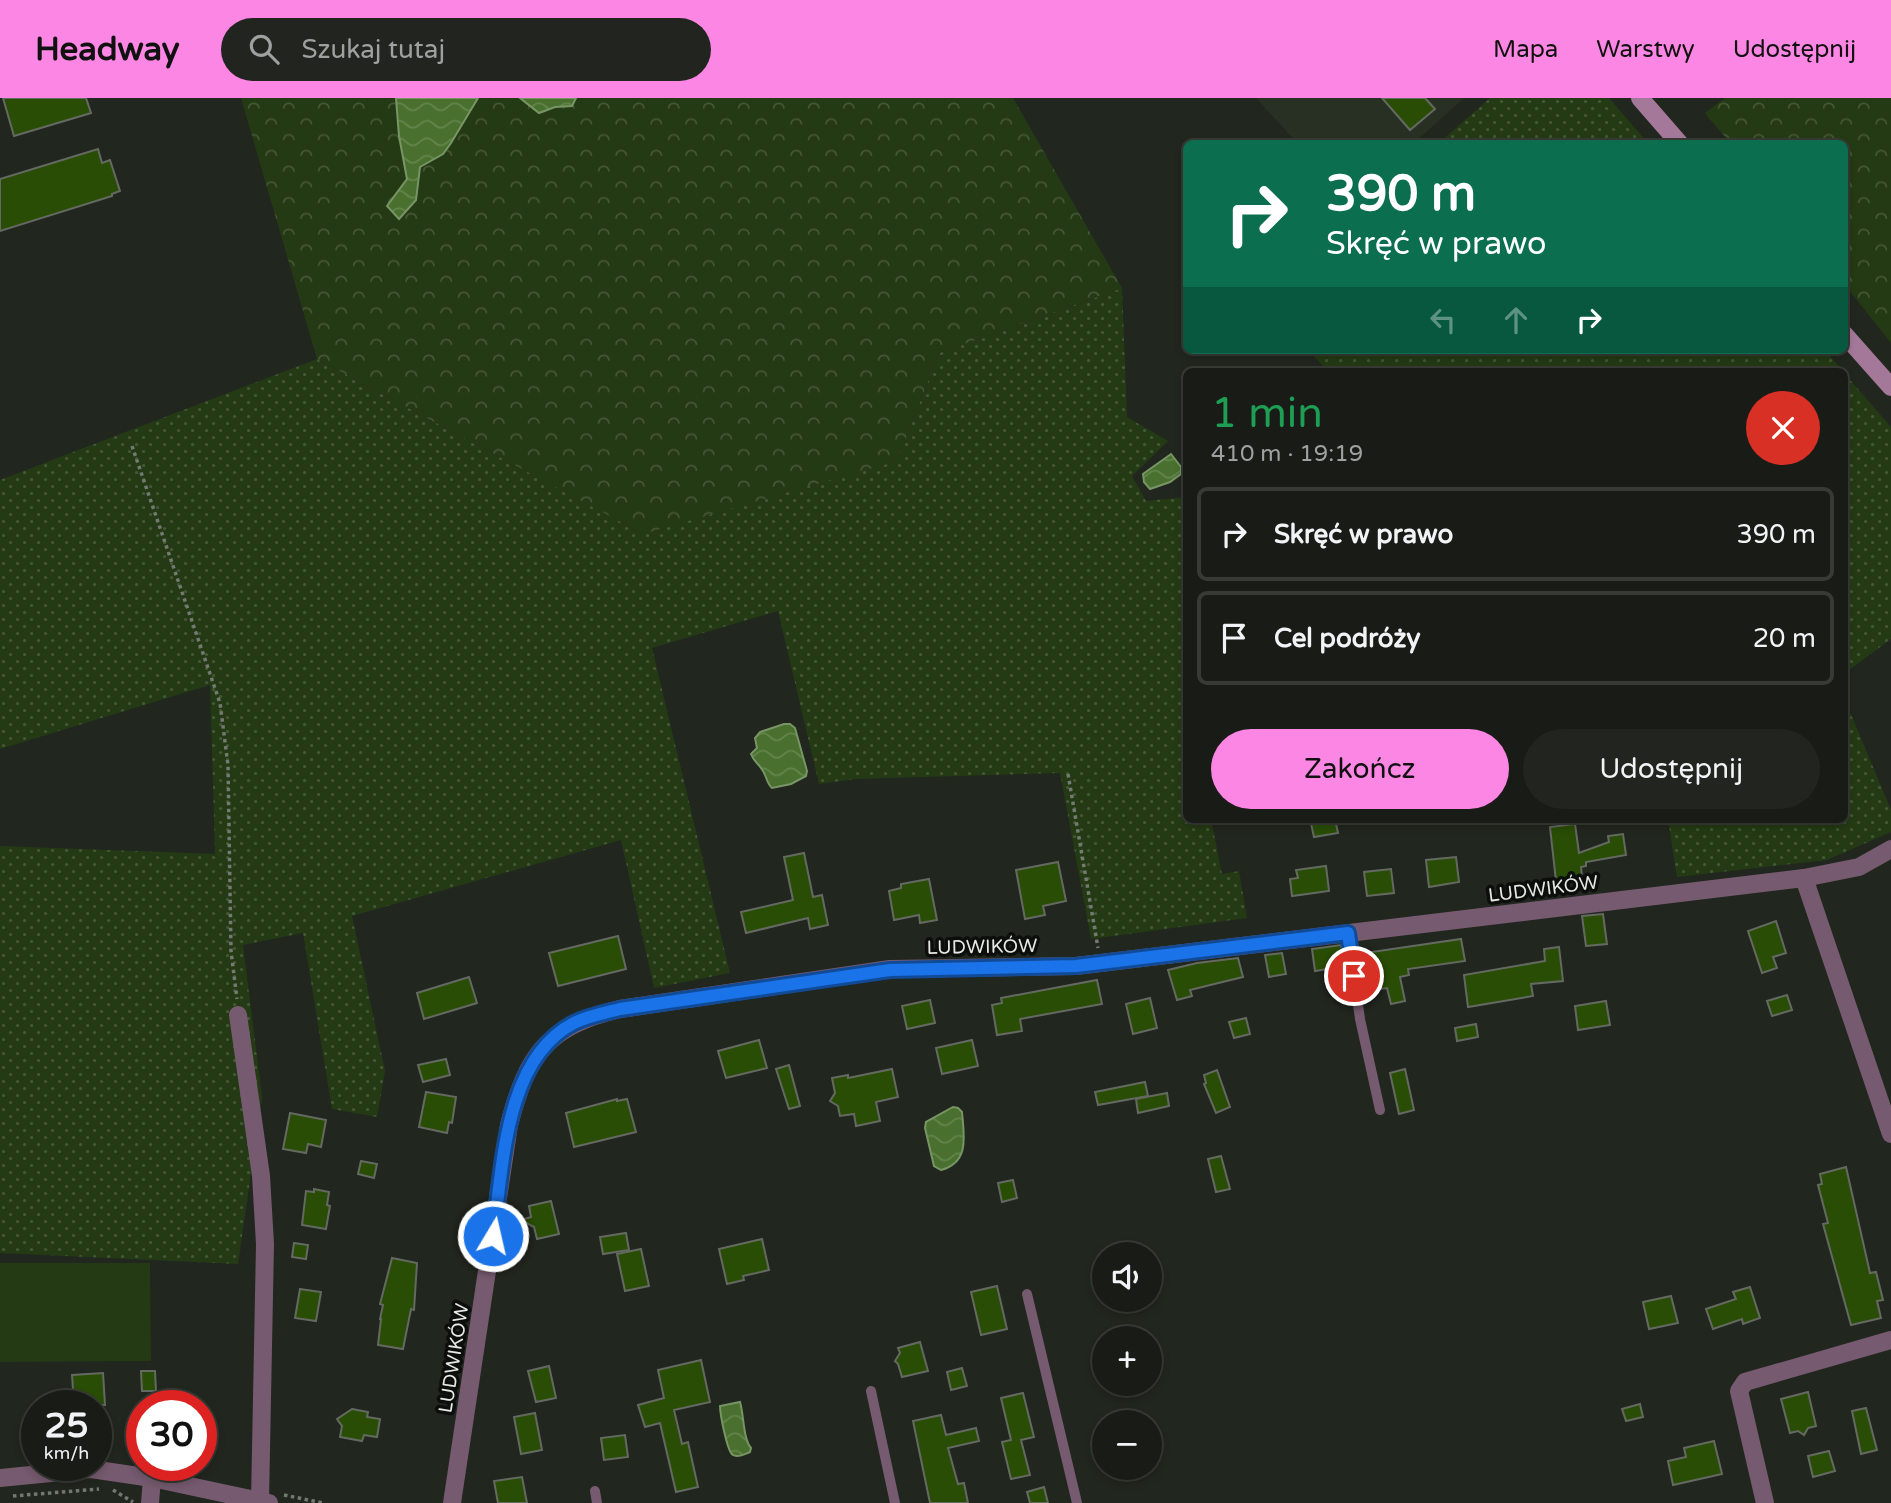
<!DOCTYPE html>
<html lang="pl">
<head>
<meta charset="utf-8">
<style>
	:root { --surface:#191c16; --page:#22251f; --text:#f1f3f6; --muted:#9fa1a1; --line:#373a35; --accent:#fc86e3 }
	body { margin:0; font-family:"Varela Round",sans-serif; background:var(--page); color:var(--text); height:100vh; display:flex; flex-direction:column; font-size:26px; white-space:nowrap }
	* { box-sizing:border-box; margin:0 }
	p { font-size:23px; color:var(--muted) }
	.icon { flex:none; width:38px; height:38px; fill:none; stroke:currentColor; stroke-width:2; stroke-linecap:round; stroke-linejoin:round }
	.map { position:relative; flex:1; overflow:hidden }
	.sheet { position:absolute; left:1183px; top:270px; width:665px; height:455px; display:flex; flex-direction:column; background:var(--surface); border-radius:10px; box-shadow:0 4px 10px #0003,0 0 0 2px var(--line) }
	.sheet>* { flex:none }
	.hud { position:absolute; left:1183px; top:42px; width:665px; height:214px; border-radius:10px; box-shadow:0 4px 10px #0003,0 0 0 2px var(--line); background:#0b6e4f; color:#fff; overflow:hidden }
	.controls { position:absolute; left:1092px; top:1144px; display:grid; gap:14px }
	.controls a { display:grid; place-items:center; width:70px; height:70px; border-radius:50%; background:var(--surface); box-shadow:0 4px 10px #0003,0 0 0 2px var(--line); font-size:35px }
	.speed { position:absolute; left:21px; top:1292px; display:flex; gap:14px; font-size:35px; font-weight:700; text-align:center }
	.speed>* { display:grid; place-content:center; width:91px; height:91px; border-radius:50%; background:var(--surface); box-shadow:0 4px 10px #0003,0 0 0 2px var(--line); line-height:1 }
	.speed small { font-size:18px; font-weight:400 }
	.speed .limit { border:10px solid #d22; background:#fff; color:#111 }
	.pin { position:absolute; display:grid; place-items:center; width:60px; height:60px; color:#fff; margin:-30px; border:4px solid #fff; border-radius:50%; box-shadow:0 2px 7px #0007 }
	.me { position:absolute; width:77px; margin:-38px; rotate:9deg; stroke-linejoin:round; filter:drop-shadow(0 0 5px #0008) }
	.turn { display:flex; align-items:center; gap:24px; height:147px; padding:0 28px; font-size:32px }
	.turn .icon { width:91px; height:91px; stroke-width:2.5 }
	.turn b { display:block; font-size:49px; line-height:60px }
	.lanes { display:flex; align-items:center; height:66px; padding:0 28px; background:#0003; justify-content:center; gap:35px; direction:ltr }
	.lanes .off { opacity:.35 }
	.round { display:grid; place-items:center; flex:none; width:74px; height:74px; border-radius:37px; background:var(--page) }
	.headline { display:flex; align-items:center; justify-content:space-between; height:119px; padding:0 28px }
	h1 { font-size:42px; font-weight:600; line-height:52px; color:#1e9e55 }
	.action { display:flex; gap:14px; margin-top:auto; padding:14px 28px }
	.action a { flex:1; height:80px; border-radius:42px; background:var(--accent); color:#111; font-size:28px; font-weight:600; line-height:80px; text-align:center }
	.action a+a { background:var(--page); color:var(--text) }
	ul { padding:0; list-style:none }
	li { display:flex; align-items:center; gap:21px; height:94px; margin:0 14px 10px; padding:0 14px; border:4px solid var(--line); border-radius:10px }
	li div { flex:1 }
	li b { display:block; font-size:26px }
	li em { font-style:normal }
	header { display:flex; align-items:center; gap:42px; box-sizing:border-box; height:98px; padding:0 35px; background:var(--accent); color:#111 }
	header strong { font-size:33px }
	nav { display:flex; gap:38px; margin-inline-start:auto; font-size:24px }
	.search { width:490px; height:63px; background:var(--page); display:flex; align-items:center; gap:18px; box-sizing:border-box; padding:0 24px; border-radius:38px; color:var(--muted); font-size:26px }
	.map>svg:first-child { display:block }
	.built { fill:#283023 }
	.grass { fill:url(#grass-dots) }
	.forest { fill:url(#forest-crowns) }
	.green { fill:#243a14 }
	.water { fill:url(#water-waves); stroke:#789565; stroke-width:2 }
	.building { fill:#294d05; stroke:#646961; stroke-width:2 }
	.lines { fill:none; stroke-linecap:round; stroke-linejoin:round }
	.path { stroke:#747972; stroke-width:3.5; stroke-dasharray:3.5 3.5; stroke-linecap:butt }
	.lane { stroke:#765a6f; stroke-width:10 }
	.street { stroke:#765a6f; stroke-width:18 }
	.secondary { stroke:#a47899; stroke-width:18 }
	.route-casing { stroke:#114b97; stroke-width:18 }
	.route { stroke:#1a73e8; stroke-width:12 }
	.labels { text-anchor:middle; stroke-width:7; stroke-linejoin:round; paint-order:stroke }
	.street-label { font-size:19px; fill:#e6eae5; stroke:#0c0e0b }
</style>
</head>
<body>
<header>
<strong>Headway</strong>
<div class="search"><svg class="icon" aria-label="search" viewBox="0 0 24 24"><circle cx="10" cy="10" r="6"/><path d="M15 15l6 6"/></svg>Szukaj tutaj</div>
<nav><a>Mapa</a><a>Warstwy</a><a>Udostępnij</a></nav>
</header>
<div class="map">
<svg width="1891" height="1405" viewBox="0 0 1891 1405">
	<defs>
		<pattern id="grass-dots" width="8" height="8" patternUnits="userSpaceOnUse" patternTransform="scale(1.75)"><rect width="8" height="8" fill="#243a14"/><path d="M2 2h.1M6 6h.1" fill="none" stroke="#445736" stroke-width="1.8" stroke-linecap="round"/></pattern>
		<pattern id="forest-crowns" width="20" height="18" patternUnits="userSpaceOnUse" patternTransform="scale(1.75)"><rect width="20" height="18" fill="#243a14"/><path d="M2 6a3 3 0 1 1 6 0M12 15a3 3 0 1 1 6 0" fill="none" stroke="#445736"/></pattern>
		<pattern id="water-waves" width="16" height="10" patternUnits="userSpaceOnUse" patternTransform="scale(1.75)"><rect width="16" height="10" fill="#49702e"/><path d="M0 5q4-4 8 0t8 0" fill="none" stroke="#63854c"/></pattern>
	</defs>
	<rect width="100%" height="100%" fill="#21261e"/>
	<path class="built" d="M1256,0H1464L1413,46L1297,45Z"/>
	<g class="grass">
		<path d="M1490,0H1609L1648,45H1439Z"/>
		<path d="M1122,190L1127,319L1168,343L1132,378L1146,403L1186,399V721H1211L1222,776L1239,773L1247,820L1091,841L1060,675L855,681L819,686L778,513L652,550L730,875L654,890L621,742L352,818L385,973L377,1019L332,1011L303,835L243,847L262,999L238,1166L0,1155V748L215,756L210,587L0,651V382L317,261L638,433L897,363L939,255Z"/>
		<path d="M1308,252H1825L1843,273H1328Z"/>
		<path d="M1844,275L1891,329V541L1845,575Z"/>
		<path d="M1845,602L1891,712V734L1827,762L1677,779L1668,721H1844Z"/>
	</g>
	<g class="forest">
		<path d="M241,0H1013L1122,190L939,255L897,363L643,436L317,261Z"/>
		<path d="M1725,0H1891V245L1845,187L1844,46L1730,45L1705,15Z"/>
	</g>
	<path class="green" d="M0,1165H150L151,1263L0,1264Z"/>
	<g class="water">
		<path d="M396,0H478L451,45L443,56L420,69L416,102L399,121L387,108L407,81L399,38Z"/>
		<path d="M520,0H576L572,8L555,9L539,15Z"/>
		<path d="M1171,356L1181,369V376L1170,384L1150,391L1144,384L1143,376Z"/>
		<path d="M784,626H790L795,630L807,673L806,678L791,686L772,690C766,685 767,677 761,670C757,664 754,664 751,656L757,650L755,640L760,634Z"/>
		<path d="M953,1009L958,1010L962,1014C964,1038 970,1064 941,1072L934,1068L925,1030L926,1024Z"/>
		<path d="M740,1304C744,1317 743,1341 751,1350L750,1354C745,1356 738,1360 733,1357C727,1354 720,1315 720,1308Z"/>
	</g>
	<g class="building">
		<path d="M3,0H86L91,15L14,38Z"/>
		<path d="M1382,0H1425L1435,11L1410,32Z"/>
		<path d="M98,51L102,65L110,62L120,93L112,96V98L0,133V81Z"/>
		<path d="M1310,721H1335L1338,735L1314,739Z"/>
		<path d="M1575,726L1579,755L1609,744L1608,738L1623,736L1626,757L1586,764V768L1581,769L1582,779L1556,783L1550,729Z"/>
		<path d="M804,755L813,799L822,797L828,827L810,831L808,820L746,835L741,814L793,802L784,759Z"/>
		<path d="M1456,759L1459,784L1429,789L1426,762Z"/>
		<path d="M1058,764L1066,803L1043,808L1045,817L1025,821L1016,772Z"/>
		<path d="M1326,768L1329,793L1292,798L1290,781L1298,780L1296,772Z"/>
		<path d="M1391,771L1394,795L1367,798L1364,774Z"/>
		<path d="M929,781L937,822L920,825L919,817L894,822L889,793L901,790V786Z"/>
		<path d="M1603,816L1607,846L1586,848L1582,818Z"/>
		<path d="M1776,823L1786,855L1773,859L1777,870L1762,875L1748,833Z"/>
		<path d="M618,838L626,871L558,888L549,855Z"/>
		<path d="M1461,841L1465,863L1408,871L1409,877L1400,879L1405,903L1391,906L1387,890L1372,892L1371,886L1362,884L1358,856Z"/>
		<path d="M1341,847L1347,883L1338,884L1337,876L1333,877V870L1315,873L1312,851Z"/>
		<path d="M1559,849L1563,883L1531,886L1533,898L1468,909L1464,877L1545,863L1544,851Z"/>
		<path d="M1282,855L1286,876L1269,879L1265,857Z"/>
		<path d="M1238,860L1243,879L1190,892L1192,898L1177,902L1168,872L1197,865Z"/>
		<path d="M469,879L477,905L424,921L417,895Z"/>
		<path d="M1097,882L1102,906L1020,921L1022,933L997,937L992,907L1002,905L1001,900Z"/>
		<path d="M1787,897L1792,912L1772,918L1767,903Z"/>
		<path d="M1150,900L1157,930L1133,936L1126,906Z"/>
		<path d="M930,902L935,925L907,931L902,908Z"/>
		<path d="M1606,903L1610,927L1578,932L1575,908Z"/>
		<path d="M1246,920L1250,936L1234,940L1229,924Z"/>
		<path d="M1476,926L1478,939L1457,943L1455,930Z"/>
		<path d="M759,942L767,970L726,980L718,953Z"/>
		<path d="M972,942L978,968L942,976L936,950Z"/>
		<path d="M446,961L450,977L423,984L418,967Z"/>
		<path d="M789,967L800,1008L789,1011L776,971Z"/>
		<path d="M892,971L898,999L876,1004L880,1023L856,1028L854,1016L840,1018L838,1008L830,1003L835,995L832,980L848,977V980Z"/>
		<path d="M1405,971L1414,1012L1399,1016L1390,975Z"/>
		<path d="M1217,972L1230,1009L1216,1015L1204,986L1206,985L1204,977Z"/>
		<path d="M1145,984L1148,998L1098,1007L1095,994Z"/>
		<path d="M426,994L456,999L452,1025L449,1024L447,1035L419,1029Z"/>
		<path d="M1167,995L1169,1008L1138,1015L1136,1001Z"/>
		<path d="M617,1001V1003L627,1001L636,1034L574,1049L566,1015Z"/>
		<path d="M290,1015L326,1022L321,1049L308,1046L306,1055L283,1051Z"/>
		<path d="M1221,1058L1230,1091L1216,1094L1208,1061Z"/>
		<path d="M361,1063L377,1066L374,1080L358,1076Z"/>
		<path d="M1846,1069L1870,1175L1876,1174L1883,1202L1877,1203L1881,1220L1851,1227L1823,1126L1828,1125L1818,1087L1822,1086L1820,1076Z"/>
		<path d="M1013,1082L1017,1100L1002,1104L998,1085Z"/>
		<path d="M314,1091L329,1094L327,1107L330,1108L326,1131L302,1127L306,1093L314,1094Z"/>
		<path d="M551,1103L559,1136L537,1141L534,1129L521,1122L531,1119L529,1108Z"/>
		<path d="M626,1135L629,1152L603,1156L600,1139Z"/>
		<path d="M762,1141L769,1172L743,1178L744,1182L727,1186L719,1151Z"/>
		<path d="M294,1145L308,1147L306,1161L292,1159Z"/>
		<path d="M641,1151L649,1188L625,1193L617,1156Z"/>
		<path d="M392,1160L417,1165L414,1212L411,1211L403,1251L378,1247L381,1221H380L383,1207L380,1206Z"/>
		<path d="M997,1188L1007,1231L981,1237L971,1194Z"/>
		<path d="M1750,1189L1760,1220L1743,1226L1742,1221L1713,1231L1706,1211L1736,1201L1733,1194Z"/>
		<path d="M300,1191L321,1194L316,1223L295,1220Z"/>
		<path d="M1671,1198L1678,1225L1649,1231L1643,1204Z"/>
		<path d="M920,1244L928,1273L902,1279L898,1266L895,1263L900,1255L898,1250Z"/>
		<path d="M701,1262L710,1304L674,1312L682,1346L688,1344L698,1389L676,1394L660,1325L645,1329L638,1307L664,1300L658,1272Z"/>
		<path d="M549,1268L556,1300L536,1304L528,1273Z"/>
		<path d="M962,1270L967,1288L951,1292L947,1274Z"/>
		<path d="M141,1273H155L156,1293H142Z"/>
		<path d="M103,1275L105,1307H74L72,1277Z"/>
		<path d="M1808,1294L1816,1328L1808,1330L1804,1337L1798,1333L1790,1335L1781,1301Z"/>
		<path d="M1023,1295L1034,1339L1021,1342L1030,1377L1011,1381L1002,1344L1011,1342L1001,1300Z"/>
		<path d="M1640,1306L1643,1319L1626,1323L1622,1311Z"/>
		<path d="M1866,1310L1877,1352L1861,1356L1852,1313Z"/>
		<path d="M352,1311L368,1314L367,1319L380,1321L377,1339L364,1337L362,1343L340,1339L342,1328L337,1321Z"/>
		<path d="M535,1315L542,1352L521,1356L514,1319Z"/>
		<path d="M941,1317L946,1337L976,1330L979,1343L948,1350L958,1386L964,1385L968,1405H930L913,1323Z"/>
		<path d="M625,1337L628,1359L604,1362L601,1340Z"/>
		<path d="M1714,1343L1722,1376L1673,1387L1668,1363L1686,1359L1684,1350Z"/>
		<path d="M1829,1353L1835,1373L1813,1379L1808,1358Z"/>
		<path d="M522,1379L527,1405H498L494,1383Z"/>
		<path d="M1044,1389L1048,1405H1030L1027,1394Z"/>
	</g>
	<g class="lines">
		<g class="path">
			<path d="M132,348L220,605L228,667L231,853L237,901"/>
			<path d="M1068,676L1098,850"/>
			<path d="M113,1392L133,1404"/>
			<path d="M284,1397L323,1405"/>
			<path d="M13,1398L99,1391"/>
		</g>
		<g class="lane">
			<path d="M1348,835L1360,921L1380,1012"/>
			<path d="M1027,1196L1077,1405"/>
			<path d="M871,1293L895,1405"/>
			<path d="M595,1393L597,1405"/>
		</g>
		<g class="street">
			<path d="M1804,780L1891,1036"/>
			<path d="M238,917L261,1078L265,1146L260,1403"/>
			<path d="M0,1380L91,1371L152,1380L269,1405"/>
			<path d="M150,1405L152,1380"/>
			<path d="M452,1405L509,1027C527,957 547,928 620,911L890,871L1076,868L1804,780L1859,769L1891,751"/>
			<path d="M1765,1405L1739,1293L1745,1284L1891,1242"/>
		</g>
		<g class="secondary">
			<path d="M1640,0L1680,46"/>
			<path d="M1844,236L1891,289"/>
		</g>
	</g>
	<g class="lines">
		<g class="route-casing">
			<path id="route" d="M493,1138C503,1070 504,961 574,925C588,918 604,915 620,911L890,872L1076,868L1348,835L1354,878"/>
		</g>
		<use href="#route" class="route"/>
	</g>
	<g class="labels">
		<g class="street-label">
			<text transform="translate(1543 790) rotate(-7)" y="7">LUDWIKÓW</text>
			<text transform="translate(982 848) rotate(-1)" y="7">LUDWIKÓW</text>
			<text transform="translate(453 1260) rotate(-81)" y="7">LUDWIKÓW</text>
		</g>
	</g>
</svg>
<div class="controls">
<a><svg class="icon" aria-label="sound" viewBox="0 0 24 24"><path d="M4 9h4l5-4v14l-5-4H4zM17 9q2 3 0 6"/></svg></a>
<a>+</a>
<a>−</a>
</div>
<div class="speed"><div>25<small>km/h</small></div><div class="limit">30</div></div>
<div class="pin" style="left:1354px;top:878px;background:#d93025"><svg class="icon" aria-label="arrive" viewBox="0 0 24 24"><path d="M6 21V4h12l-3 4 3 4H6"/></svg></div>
<svg class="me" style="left:493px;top:1138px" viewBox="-20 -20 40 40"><circle r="17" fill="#1a73e8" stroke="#fff" stroke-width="3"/><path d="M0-11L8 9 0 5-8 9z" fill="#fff"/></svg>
<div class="hud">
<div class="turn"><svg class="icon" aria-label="right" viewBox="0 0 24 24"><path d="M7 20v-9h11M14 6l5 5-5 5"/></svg><div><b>390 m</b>Skręć w prawo</div></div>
<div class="lanes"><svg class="icon off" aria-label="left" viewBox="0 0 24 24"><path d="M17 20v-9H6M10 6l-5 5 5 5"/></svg><svg class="icon off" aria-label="ahead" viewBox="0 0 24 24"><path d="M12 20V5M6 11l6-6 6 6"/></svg><svg class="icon" aria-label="right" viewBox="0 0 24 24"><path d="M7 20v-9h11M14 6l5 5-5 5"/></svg></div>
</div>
<section class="sheet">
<div class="headline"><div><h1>1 min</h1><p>410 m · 19:19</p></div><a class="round" style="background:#d93025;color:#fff"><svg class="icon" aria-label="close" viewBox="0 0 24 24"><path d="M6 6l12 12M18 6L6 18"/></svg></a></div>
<ul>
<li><svg class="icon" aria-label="right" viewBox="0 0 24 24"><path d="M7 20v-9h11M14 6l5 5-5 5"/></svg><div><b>Skręć w prawo</b></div><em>390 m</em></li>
<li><svg class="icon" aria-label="arrive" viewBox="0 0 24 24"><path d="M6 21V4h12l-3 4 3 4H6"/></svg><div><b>Cel podróży</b></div><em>20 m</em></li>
</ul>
<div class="action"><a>Zakończ</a><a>Udostępnij</a></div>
</section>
</div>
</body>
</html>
